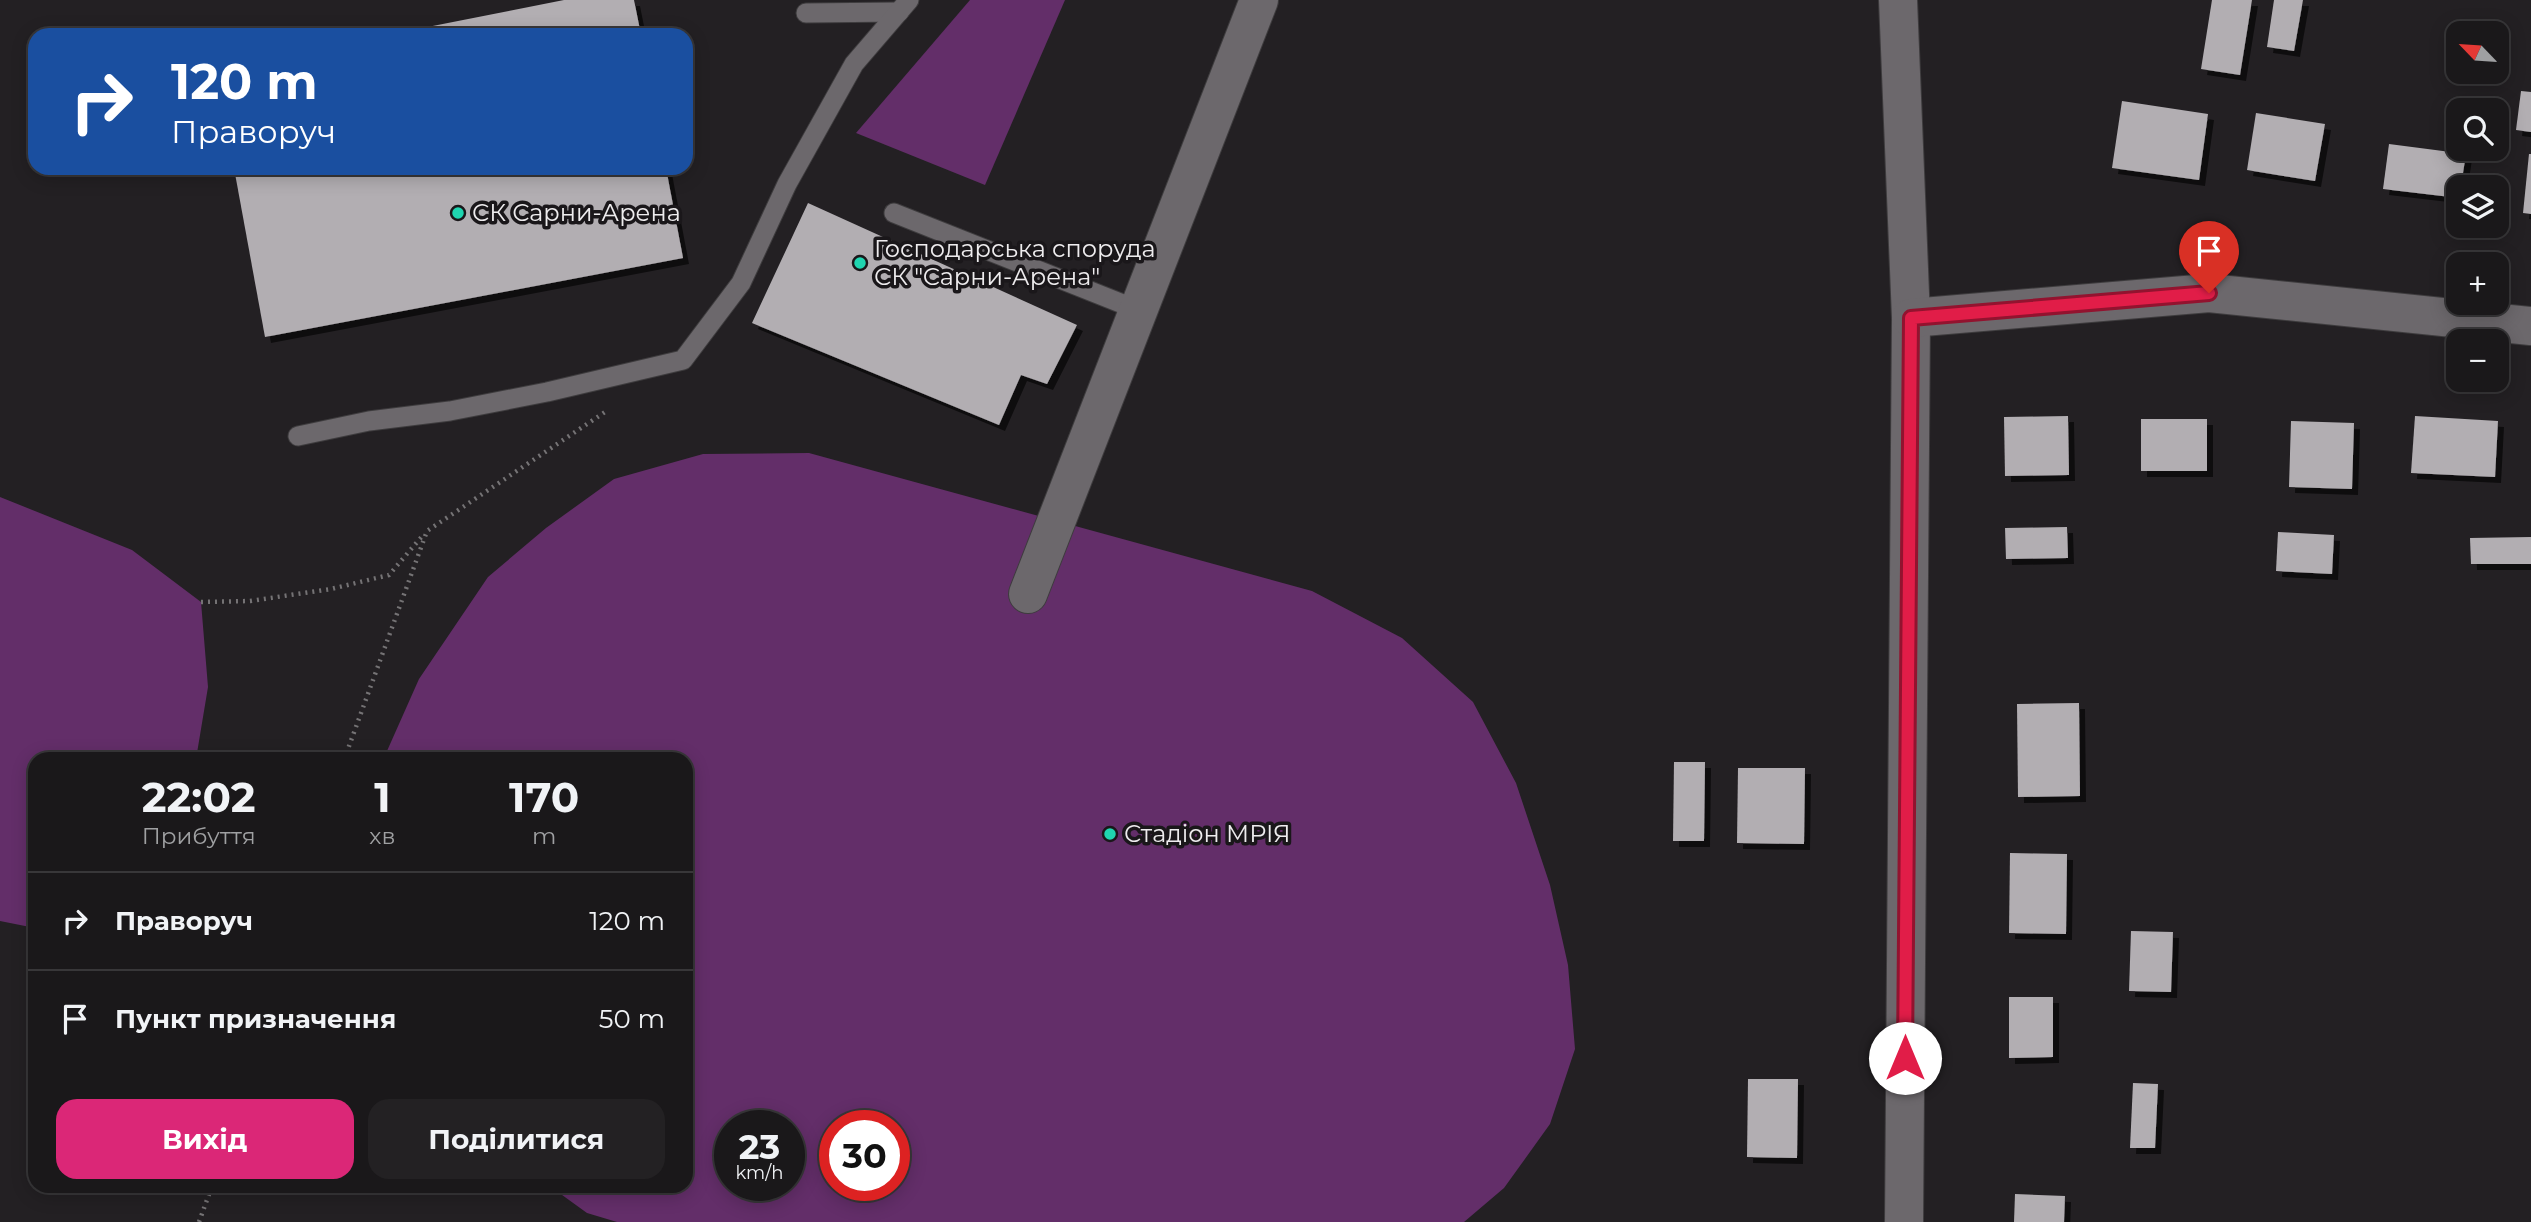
<!DOCTYPE html>
<html lang="uk">
<head>
<meta charset="utf-8">
<style>
	:root { --surface:#1a181a; --page:#232123; --text:#f1f3f6; --muted:#9fa0a2; --line:#383739; --accent:#db2777 }
	body { margin:0; font-family:Montserrat,sans-serif; background:var(--page); color:var(--text); height:100vh; display:flex; flex-direction:column; font-size:26px; white-space:nowrap }
	* { box-sizing:border-box; margin:0 }
	p { font-size:23px; color:var(--muted) }
	.icon { flex:none; width:38px; height:38px; fill:none; stroke:currentColor; stroke-width:2; stroke-linecap:round; stroke-linejoin:round }
	.map { position:relative; flex:1; overflow:hidden }
	.side { position:absolute; left:28px; top:752px; width:665px; height:441px; display:flex; flex-direction:column; background:var(--surface); border-radius:21px; box-shadow:0 4px 18px #0003,0 0 0 2px var(--line) }
	.side>* { flex:none }
	.top-card { position:absolute; left:28px; top:28px; width:665px; height:147px; border-radius:21px; box-shadow:0 4px 18px #0003,0 0 0 2px var(--line); background:#1a4fa0; color:#fff; overflow:hidden }
	.needle { width:46px; rotate:295deg }
	.buttons { position:absolute; left:2446px; top:21px; display:grid; gap:14px }
	.buttons a { display:grid; place-items:center; width:63px; height:63px; border-radius:14px; background:var(--surface); box-shadow:0 4px 18px #0003,0 0 0 2px var(--line); font-size:35px }
	.speed { position:absolute; left:714px; top:1110px; display:flex; gap:14px; font-size:35px; font-weight:700; text-align:center }
	.speed>* { display:grid; place-content:center; width:91px; height:91px; border-radius:50%; background:var(--surface); box-shadow:0 4px 18px #0003,0 0 0 2px var(--line); line-height:1 }
	.speed small { font-size:18px; font-weight:400 }
	.speed .limit { border:10px solid #d22; background:#fff; color:#111 }
	.pin { position:absolute; display:grid; place-items:center; width:60px; height:60px; color:#fff; margin:-72px -30px; border-radius:50% 50% 50% 0; rotate:-45deg; box-shadow:0 0 7px #0007 }
	.pin .icon { rotate:45deg }
	.me { position:absolute; width:77px; margin:-38px; rotate:0deg; stroke-linejoin:round; filter:drop-shadow(0 0 5px #0008) }
	.turn { display:flex; align-items:center; gap:24px; height:147px; padding:0 28px; font-size:32px }
	.turn .icon { width:91px; height:91px; stroke-width:2.5 }
	.turn b { display:block; font-size:49px; line-height:60px }
	.eta { display:flex; justify-content:space-evenly; align-items:center; height:119px; text-align:center }
	.eta b { font-size:42px; font-weight:700; line-height:49px }
	.primary-button { display:flex; gap:14px; margin-top:auto; padding:14px 28px }
	.primary-button a { flex:1; height:80px; border-radius:21px; background:var(--accent); color:#fff; font-size:28px; font-weight:700; line-height:80px; text-align:center }
	.primary-button a+a { background:var(--page); color:var(--text) }
	ul { padding:0; list-style:none }
	li { display:flex; align-items:center; gap:21px; height:98px; padding:0 28px; border-top:2px solid var(--line) }
	li div { flex:1 }
	li b { display:block; font-size:26px }
	li em { font-style:normal }
	.map>svg:first-child { display:block }
	.green { fill:#632e69; fill-rule:evenodd }
	.building { fill:#b2aeb2; filter:url(#shadow) }
	.lines { fill:none; stroke-linecap:round; stroke-linejoin:round }
	.lane-casing { stroke:#3e3c3e; stroke-width:21 }
	.street-casing { stroke:#3e3c3e; stroke-width:40 }
	.path { stroke:#757375; stroke-width:4.5; stroke-dasharray:2 5; stroke-linecap:butt }
	.lane { stroke:#6c686c; stroke-width:19 }
	.street { stroke:#6c686c; stroke-width:38 }
	.route-casing { stroke:#92132f; stroke-width:18 }
	.route { stroke:#e11d48; stroke-width:12 }
	.poi-dot { fill:#1fd5b0; stroke:#1a171a; stroke-width:2.5 }
	.labels { text-anchor:middle; stroke-width:7; stroke-linejoin:round; paint-order:stroke }
	.poi-label { font-size:24px; fill:#eeecee; stroke:#1a171a; text-anchor:start }
</style>
</head>
<body>
<div class="map">
<svg width="2531" height="1222" viewBox="0 0 2531 1222">
	<defs>
		<filter id="shadow"><feDropShadow dx="6" dy="6" stdDeviation="0" flood-color="#0009"/></filter>
	</defs>
	<rect width="100%" height="100%" fill="#232023"/>
	<g class="green">
		<path d="M970,0H1065L985,185L856,133Z"/>
		<path d="M809,453L1312,591L1402,638L1473,702L1516,783L1550,885L1568,965L1575,1049L1550,1124L1504,1188L1464,1222H617L587,1213L551,1187L686,1186V760H383L419,679L488,577L546,528L614,479L703,454ZM730,1125H789V1185H730ZM835,1125H894V1185H835Z"/>
		<path d="M0,497L132,550L201,602L208,687L196,759L35,760V928L0,921Z"/>
	</g>
	<g class="building">
		<path d="M564,0H634L641,35H387Z"/>
		<path d="M2212,0H2252L2240,75L2201,69Z"/>
		<path d="M2274,0H2303L2294,51L2267,47Z"/>
		<path d="M2521,91L2531,92V132L2516,130Z"/>
		<path d="M2122,101L2208,114L2199,180L2112,168Z"/>
		<path d="M2256,113L2325,124L2315,181L2247,170Z"/>
		<path d="M2389,144L2466,154L2459,198L2383,189Z"/>
		<path d="M2529,154H2531V214L2523,213Z"/>
		<path d="M234,168H666L683,258L265,337Z"/>
		<path d="M808,203L1077,325L1047,384L1021,375L999,425L752,323Z"/>
		<path d="M2068,416L2069,475L2005,476L2004,417Z"/>
		<path d="M2415,416L2498,421L2495,477L2411,473Z"/>
		<rect x="2141" y="419" width="66" height="52"/>
		<path d="M2291,421L2354,423L2352,489L2289,487Z"/>
		<path d="M2067,527L2068,558L2006,559L2005,528Z"/>
		<path d="M2278,532L2334,535L2332,574L2276,571Z"/>
		<path d="M2531,537V564H2471L2470,538Z"/>
		<path d="M2079,703L2080,796L2018,797L2017,704Z"/>
		<path d="M1674,762H1705L1704,841H1673Z"/>
		<path d="M1738,768H1805L1804,844L1737,843Z"/>
		<path d="M2010,853L2067,854L2066,934L2009,933Z"/>
		<path d="M2131,931L2173,932L2171,992L2129,991Z"/>
		<path d="M2009,997H2053V1057L2009,1058Z"/>
		<path d="M1748,1079H1798L1797,1158L1747,1157Z"/>
		<path d="M2133,1083L2158,1084L2155,1148H2130Z"/>
		<path d="M2015,1194L2065,1196L2064,1222H2014Z"/>
	</g>
	<g class="lines">
		<g class="lane-casing">
			<g id="lane">
				<path d="M806,13L899,12"/>
				<path d="M894,213L1138,310"/>
				<path d="M298,436L369,421L450,411L547,392L683,360L741,283L787,184L854,64L909,0"/>
			</g>
		</g>
		<g class="street-casing">
			<g id="street">
				<path d="M1898,0L1911,318L1904,1222"/>
				<path d="M1911,318L2209,293L2531,326"/>
				<path d="M1028,594L1259,0"/>
			</g>
		</g>
		<g class="path">
			<path d="M201,602L250,601L331,589L389,575L424,534"/>
			<path d="M344,760L427,531L605,412"/>
			<path d="M199,1222L212,1186"/>
		</g>
		<use href="#lane" class="lane"/>
		<use href="#street" class="street"/>
	</g>
	<g class="lines">
		<g class="route-casing">
			<path id="route" d="M1905,1058L1911,318L2209,293"/>
		</g>
		<use href="#route" class="route"/>
	</g>
	<g class="poi-dot">
		<circle cx="458" cy="213" r="7"/>
		<circle cx="860" cy="263" r="7"/>
		<circle cx="1110" cy="834" r="7"/>
	</g>
	<g class="labels">
		<g class="poi-label">
			<text x="472" y="221">СК Сарни-Арена</text>
			<text x="874" y="257">Господарська споруда<tspan x="874" dy="28">СК "Сарни-Арена"</tspan></text>
			<text x="1124" y="842">Стадіон МРІЯ</text>
		</g>
	</g>
</svg>
<div class="buttons">
<a><svg class="needle" viewBox="-14 -14 28 28"><path d="M0-13l5 13h-10z" fill="#e53935"/><path d="M0 13l5-13h-10z" fill="#9fa0a2"/></svg></a>
<a><svg class="icon" aria-label="search" viewBox="0 0 24 24"><circle cx="10" cy="10" r="6"/><path d="M15 15l6 6"/></svg></a>
<a><svg class="icon" aria-label="layers" viewBox="0 0 24 24"><path d="M12 4l9 5-9 5-9-5zM3 14l9 5 9-5"/></svg></a>
<a>+</a>
<a>−</a>
</div>
<div class="speed"><div>23<small>km/h</small></div><div class="limit">30</div></div>
<div class="pin" style="left:2209px;top:293px;background:#d93025"><svg class="icon" aria-label="arrive" viewBox="0 0 24 24"><path d="M6 21V4h12l-3 4 3 4H6"/></svg></div>
<svg class="me" style="left:1905px;top:1058px" viewBox="-20 -20 40 40"><circle r="19" fill="#fff"/><path d="M0-13L10 11 0 6-10 11z" fill="#e11d48"/></svg>
<div class="top-card">
<div class="turn"><svg class="icon" aria-label="right" viewBox="0 0 24 24"><path d="M7 20v-9h11M14 6l5 5-5 5"/></svg><div><b>120 m</b>Праворуч</div></div>
</div>
<section class="side">
<div class="eta">
<div><b>22:02</b><p>Прибуття</p></div>
<div><b>1</b><p>хв</p></div>
<div><b>170</b><p>m</p></div>
</div>
<ul>
<li><svg class="icon" aria-label="right" viewBox="0 0 24 24"><path d="M7 20v-9h11M14 6l5 5-5 5"/></svg><div><b>Праворуч</b></div><em>120 m</em></li>
<li><svg class="icon" aria-label="arrive" viewBox="0 0 24 24"><path d="M6 21V4h12l-3 4 3 4H6"/></svg><div><b>Пункт призначення</b></div><em>50 m</em></li>
</ul>
<div class="primary-button"><a>Вихід</a><a>Поділитися</a></div>
</section>
</div>
</body>
</html>
